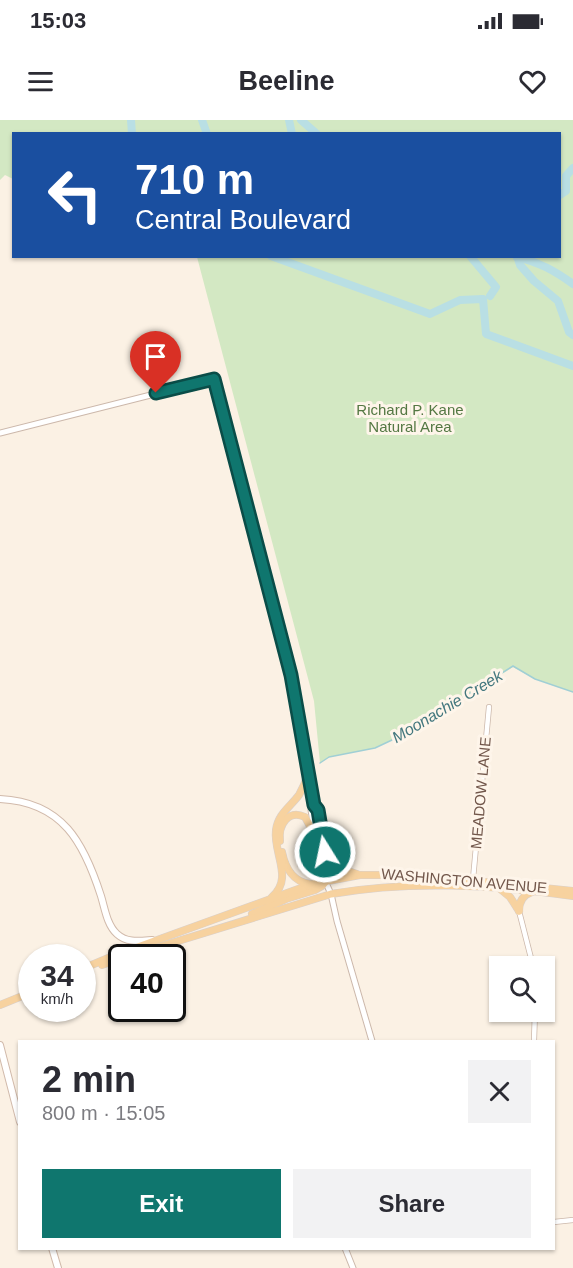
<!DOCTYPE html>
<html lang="en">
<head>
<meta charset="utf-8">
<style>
	:root { --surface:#fff; --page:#f2f2f3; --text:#2b2b33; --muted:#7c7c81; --accent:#0f766e }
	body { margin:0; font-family:Helvetica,sans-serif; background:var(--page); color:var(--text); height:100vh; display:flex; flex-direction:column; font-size:22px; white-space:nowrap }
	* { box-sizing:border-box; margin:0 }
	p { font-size:20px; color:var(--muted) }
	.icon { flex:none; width:33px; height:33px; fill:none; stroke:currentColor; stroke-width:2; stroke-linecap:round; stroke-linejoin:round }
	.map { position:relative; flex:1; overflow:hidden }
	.details { position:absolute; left:18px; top:920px; width:537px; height:210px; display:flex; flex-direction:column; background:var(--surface); border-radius:0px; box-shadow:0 2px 4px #0004 }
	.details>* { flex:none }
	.banner { position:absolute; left:12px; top:12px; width:549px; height:126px; border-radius:0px; box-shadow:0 2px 4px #0004; background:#1a4fa0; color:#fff; overflow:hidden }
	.tools { position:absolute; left:489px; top:836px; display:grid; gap:12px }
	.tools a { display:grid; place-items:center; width:66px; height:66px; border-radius:0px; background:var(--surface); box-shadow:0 2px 4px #0004; font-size:30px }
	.speed { position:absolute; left:18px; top:824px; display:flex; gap:12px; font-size:30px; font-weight:700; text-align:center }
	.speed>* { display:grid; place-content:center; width:78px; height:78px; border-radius:50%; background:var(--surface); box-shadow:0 2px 4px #0004; line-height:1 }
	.speed small { font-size:15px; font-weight:400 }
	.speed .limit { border:3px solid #111; border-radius:9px; background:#fff; color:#111 }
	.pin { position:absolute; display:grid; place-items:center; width:51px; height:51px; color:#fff; margin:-62px -26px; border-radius:50% 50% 50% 0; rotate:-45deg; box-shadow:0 0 6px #0007 }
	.pin .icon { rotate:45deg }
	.me { position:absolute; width:66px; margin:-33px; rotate:350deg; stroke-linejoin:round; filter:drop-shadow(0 0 4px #0008) }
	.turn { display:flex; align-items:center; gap:21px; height:126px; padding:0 24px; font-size:27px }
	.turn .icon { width:78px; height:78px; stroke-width:2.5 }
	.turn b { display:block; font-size:42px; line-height:51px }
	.round { display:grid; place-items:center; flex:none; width:63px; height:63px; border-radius:0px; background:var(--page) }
	.summary { display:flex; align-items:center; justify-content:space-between; height:102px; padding:0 24px }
	h1 { font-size:36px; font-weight:600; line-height:45px }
	.cta { display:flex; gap:12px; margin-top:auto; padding:12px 24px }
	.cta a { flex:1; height:69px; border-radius:0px; background:var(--accent); color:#fff; font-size:24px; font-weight:600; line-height:69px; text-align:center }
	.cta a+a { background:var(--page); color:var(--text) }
	.status { display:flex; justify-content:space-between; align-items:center; height:42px; padding:0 30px; background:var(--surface); direction:ltr }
	.status svg { height:16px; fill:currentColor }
	header { display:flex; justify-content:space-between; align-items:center; height:78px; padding:0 24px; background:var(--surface); font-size:27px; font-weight:600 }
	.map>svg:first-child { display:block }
	.park { fill:#d3e8c3 }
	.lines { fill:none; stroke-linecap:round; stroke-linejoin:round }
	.stream { stroke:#a0cfd5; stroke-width:1.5 }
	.river { stroke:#b9dfe4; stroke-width:8 }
	.minor-casing { stroke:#ccb8ab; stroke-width:6 }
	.tertiary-casing { stroke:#ccb8ab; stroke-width:7 }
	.secondary-casing { stroke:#d1baab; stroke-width:8 }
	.primary-casing { stroke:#d8d0cd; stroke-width:8 }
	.minor { stroke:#fff; stroke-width:4.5 }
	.tertiary { stroke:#fff; stroke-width:5 }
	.secondary { stroke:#fff; stroke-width:6 }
	.primary { stroke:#f7d29f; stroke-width:7 }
	.route-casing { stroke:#0a4d48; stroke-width:15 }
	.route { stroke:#0f766e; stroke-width:10 }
	.labels { text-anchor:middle; stroke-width:6; stroke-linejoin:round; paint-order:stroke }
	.park-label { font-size:15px; fill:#547843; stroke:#fef5ea }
	.street-label { font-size:15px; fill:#72574b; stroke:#fef5ea }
	.water-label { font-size:16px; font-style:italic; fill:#43777e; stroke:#fef5ea }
</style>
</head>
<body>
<div class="status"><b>15:03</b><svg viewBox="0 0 49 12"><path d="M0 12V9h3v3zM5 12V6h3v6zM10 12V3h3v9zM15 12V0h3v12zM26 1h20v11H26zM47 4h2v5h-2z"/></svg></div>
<header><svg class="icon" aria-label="menu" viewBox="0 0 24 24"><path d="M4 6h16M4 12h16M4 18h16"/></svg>Beeline<svg class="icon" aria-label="heart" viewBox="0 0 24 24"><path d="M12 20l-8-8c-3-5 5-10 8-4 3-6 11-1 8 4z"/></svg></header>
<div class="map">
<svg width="573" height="1148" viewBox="0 0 573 1148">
	<rect width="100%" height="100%" fill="#fbf1e4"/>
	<path class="park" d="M0,0H573V572L535,559L513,547L409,612L375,628L329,637L320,643L314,581L197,137L560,136V14H14L13,59L5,55L0,60Z"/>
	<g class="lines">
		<path class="stream" d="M320,643L329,637L375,628L409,612L513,546L535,559L573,572"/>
		<g class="river">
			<path d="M131,0L132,14"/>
			<path d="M202,0L207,14"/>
			<path d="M289,0L292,14"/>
			<path d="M301,0L317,14"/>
			<path d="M560,75L566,71V56L573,48"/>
			<path d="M271,136L430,194L460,180L483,179L486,214L573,246"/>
			<path d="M470,136L496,167L490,176"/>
			<path d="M517,136L520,145L534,161L558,181L569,212L573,215"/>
			<path d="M517,137C539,142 555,151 573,164"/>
		</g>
		<g class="minor-casing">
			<g id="minor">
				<path d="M473,759L489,587"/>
				<path d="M519,791L533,846"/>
				<path d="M534,921L535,891"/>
				<path d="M554,1102L573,1100"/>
			</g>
		</g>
		<g class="tertiary-casing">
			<g id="tertiary">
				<path d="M0,313L214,259L294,570L314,685L318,690L329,749L327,760"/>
				<path d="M314,685L311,690L321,752L331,774L337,801L372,921"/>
				<path d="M345,1128L353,1148"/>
			</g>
		</g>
		<g class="secondary-casing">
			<g id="secondary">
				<path d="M0,679C63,682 84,723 101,776C105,789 107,805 117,814C127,823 139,821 152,820"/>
				<path d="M0,925L20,1002"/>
				<path d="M52,1128L58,1148"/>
			</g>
		</g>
		<g class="primary-casing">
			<g id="primary">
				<path d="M280,721C278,705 288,689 305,697L316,717"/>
				<path d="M282,732C285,747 293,762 310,764"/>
				<path d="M325,732L339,748L357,754"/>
				<path d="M499,768L510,777L519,791"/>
				<path d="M272,777C294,758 273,734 276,710C278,694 290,687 299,675C303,668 306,661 308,653"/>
				<path d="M519,791C519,782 523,775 532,772"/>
				<path d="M252,794L286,779L315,770L322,766L327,760"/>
				<path d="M126,837L331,774C412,760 492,765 573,776"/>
				<path d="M102,845L122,838"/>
				<path d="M82,849L113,836L312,764L360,755H417L573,771"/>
				<path d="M0,885L32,872"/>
			</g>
		</g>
		<use href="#minor" class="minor"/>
		<use href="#tertiary" class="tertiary"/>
		<use href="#secondary" class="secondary"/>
		<use href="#primary" class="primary"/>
	</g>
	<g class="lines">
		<g class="route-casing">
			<path id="route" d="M156,273L214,259L291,555L314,685L318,690L325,732"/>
		</g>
		<use href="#route" class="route"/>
	</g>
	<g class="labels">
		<g class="park-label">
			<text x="410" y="295">Richard P. Kane<tspan x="410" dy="17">Natural Area</tspan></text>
		</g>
		<g class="street-label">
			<text transform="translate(481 673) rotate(-85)" y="5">MEADOW LANE</text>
			<text transform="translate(464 761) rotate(5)" y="5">WASHINGTON AVENUE</text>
		</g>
		<g class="water-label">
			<text transform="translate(447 586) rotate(-31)" y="6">Moonachie Creek</text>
		</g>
	</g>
</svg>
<div class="tools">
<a><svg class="icon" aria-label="search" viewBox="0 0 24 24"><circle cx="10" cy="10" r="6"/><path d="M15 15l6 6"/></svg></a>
</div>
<div class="speed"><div>34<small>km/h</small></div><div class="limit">40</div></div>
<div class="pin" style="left:156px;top:273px;background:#d93025"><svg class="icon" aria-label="arrive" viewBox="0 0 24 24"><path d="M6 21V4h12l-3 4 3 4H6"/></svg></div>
<svg class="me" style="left:325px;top:732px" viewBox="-20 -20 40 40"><circle r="17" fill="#0f766e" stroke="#fff" stroke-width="3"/><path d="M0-11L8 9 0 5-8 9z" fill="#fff"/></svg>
<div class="banner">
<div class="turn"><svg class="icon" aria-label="left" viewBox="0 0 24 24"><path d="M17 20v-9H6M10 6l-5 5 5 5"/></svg><div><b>710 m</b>Central Boulevard</div></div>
</div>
<section class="details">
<div class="summary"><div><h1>2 min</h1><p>800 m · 15:05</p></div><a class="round"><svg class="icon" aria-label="close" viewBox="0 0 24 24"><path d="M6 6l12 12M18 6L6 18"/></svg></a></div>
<div class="cta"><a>Exit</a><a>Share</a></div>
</section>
</div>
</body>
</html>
